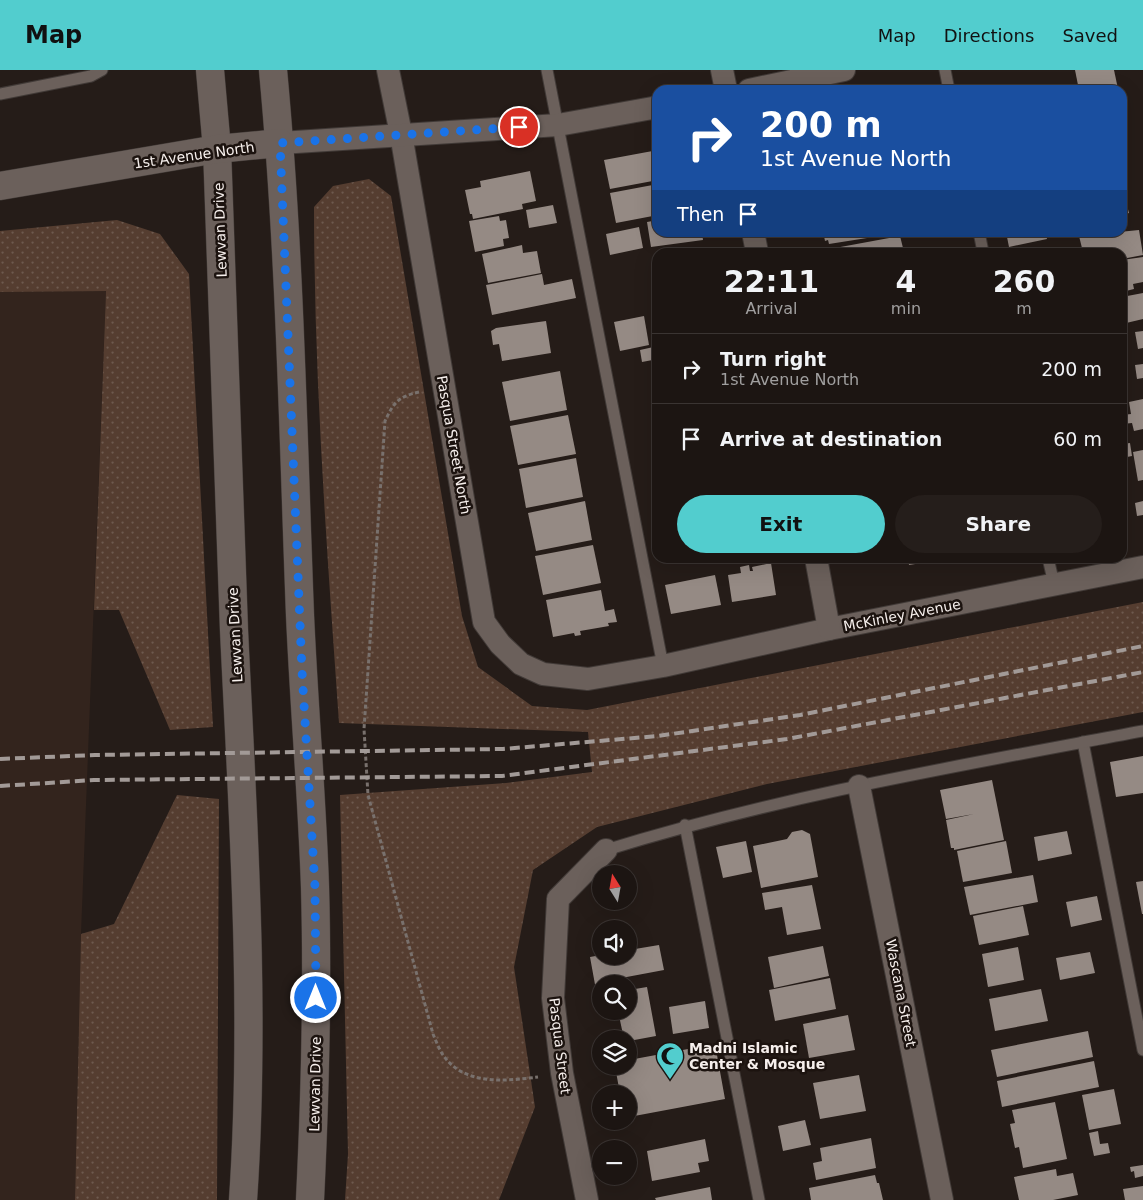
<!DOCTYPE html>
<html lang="en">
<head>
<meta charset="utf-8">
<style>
	:root { --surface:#1c1512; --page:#251e1b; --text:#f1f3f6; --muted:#a09f9f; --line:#3a3432; --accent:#52cdce }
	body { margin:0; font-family:"DejaVu Sans",sans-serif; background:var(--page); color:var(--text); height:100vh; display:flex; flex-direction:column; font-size:19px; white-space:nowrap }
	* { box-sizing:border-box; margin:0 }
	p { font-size:16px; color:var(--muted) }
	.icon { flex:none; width:28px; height:28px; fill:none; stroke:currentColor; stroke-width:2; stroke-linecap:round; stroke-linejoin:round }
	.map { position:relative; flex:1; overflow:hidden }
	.panel { position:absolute; left:652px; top:178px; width:475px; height:315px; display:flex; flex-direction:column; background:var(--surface); border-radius:15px; box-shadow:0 5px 20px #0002,0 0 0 1px var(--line) }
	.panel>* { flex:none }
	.hud { position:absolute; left:652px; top:15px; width:475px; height:152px; border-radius:15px; box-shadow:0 5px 20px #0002,0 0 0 1px var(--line); background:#1a4fa0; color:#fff; overflow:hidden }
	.needle { width:32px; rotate:349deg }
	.tools { position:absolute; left:592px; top:795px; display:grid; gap:10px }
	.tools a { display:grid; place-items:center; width:45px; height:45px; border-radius:50%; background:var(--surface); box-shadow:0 5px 20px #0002,0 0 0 1px var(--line); font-size:25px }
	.pin { position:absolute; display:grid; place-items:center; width:42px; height:42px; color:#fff; margin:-21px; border:2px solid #fff; border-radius:50%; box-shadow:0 1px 5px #0007 }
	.me { position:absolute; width:55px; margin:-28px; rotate:0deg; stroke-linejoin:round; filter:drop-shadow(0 0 4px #0008) }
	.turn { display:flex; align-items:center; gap:18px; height:105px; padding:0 25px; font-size:22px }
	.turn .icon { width:65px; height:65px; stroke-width:2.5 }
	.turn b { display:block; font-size:35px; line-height:42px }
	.then { display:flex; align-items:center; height:48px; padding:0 25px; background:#0003; gap:10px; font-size:19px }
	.eta { display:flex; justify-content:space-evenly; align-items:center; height:85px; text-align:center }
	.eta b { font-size:30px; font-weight:600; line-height:35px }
	.primary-button { display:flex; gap:10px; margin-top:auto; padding:10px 25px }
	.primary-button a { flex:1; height:58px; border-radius:30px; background:var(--accent); color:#111; font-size:20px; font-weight:600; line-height:58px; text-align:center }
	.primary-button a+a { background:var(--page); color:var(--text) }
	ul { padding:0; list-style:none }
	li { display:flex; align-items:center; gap:15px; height:70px; padding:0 25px; border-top:1px solid var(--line) }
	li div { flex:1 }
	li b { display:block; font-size:19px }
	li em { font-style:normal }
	header { display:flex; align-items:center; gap:30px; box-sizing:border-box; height:70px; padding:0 25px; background:var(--accent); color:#111 }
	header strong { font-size:24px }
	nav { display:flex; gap:28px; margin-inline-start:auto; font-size:18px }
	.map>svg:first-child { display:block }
	.built { fill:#33241d }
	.grass { fill:url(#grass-dots) }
	.building { fill:#958a84 }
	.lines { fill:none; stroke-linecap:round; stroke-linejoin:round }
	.lane-casing { stroke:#413a37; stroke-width:13 }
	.street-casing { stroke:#413a37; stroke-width:24 }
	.secondary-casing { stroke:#413a37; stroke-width:29 }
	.path { stroke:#79716d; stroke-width:3; stroke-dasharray:4 2.5; stroke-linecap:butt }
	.lane { stroke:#6b605b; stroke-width:11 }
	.street { stroke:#6b605b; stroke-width:22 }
	.secondary { stroke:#6b605b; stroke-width:28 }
	.rail { stroke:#a29a97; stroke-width:4; stroke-dasharray:10 5; stroke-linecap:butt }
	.route { stroke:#1a73e8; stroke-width:9; stroke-dasharray:0 16.2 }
	.labels { text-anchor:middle; stroke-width:5; stroke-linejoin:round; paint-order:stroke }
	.street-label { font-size:14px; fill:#f6efec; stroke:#1c130f }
	.poi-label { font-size:14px; font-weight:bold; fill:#f6efec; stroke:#1c130f; text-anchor:start }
</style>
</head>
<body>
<header>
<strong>Map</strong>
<nav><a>Map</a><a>Directions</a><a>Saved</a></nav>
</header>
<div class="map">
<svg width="1143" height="1130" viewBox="0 0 1143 1130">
	<defs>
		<pattern id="grass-dots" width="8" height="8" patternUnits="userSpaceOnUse" patternTransform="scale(1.25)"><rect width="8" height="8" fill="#553d30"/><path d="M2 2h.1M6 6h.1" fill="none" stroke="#6e594e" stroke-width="1.8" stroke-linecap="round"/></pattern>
	</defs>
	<rect width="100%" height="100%" fill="#251c18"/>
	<path class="built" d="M0,221H106L81,864L75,1130H0Z"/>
	<g class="grass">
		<path d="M369,109L391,126L462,546L478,597L532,636L587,640L1143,532V642L767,714L597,757L533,800L514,897L535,1037L499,1130H345L348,1084L340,725L506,713L592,702L588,662L339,653C327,481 314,309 314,137L333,116Z"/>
		<path d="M117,150L160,164L189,204L213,657L170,660L119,540H94L106,221L0,222V161Z"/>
		<path d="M177,725L219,729L217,1130H75L81,864L114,854Z"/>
	</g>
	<g class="building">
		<path d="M1075,0H1114L1118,19L1079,20Z"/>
		<path d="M658,80V110L610,119L604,90Z"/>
		<path d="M530,101L536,131L522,134L523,139L473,149L472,144H470L465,120L481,117L480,111Z"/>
		<path d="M658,114V145L616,153L610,123Z"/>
		<path d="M1122,118L1129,143L1122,145Z"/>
		<path d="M553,135L557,153L529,158L526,140Z"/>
		<path d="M499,146L500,151L506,150L509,168L503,169L504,176L475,182L469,151Z"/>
		<path d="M658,150V162H702L703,170L651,177L647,152Z"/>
		<path d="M639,157L643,178L610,185L606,164Z"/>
		<path d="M1139,160L1143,185L1122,189V182H1083L1079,166Z"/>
		<path d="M818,162H866L867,168L829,174L828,170L825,171L824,166L819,167Z"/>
		<path d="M1006,162H1053V163L1046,165L1047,169L1009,177Z"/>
		<path d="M900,166L904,182H835V178Z"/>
		<path d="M522,175L523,183L537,181L541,203L488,213L482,184Z"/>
		<path d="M1143,187V212L1133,214L1134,219L1122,222V190Z"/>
		<path d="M542,204L544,215L572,209L576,228L492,245L486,215Z"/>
		<path d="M1143,223V249L1122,254V227Z"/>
		<path d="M644,246L649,275L620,281L614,252Z"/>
		<path d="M546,251L551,283L502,291L499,274L493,275L491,261L496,258Z"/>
		<path d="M1143,261V278L1138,279L1135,262Z"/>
		<path d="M658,276V289L642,292L640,280Z"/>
		<path d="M1143,294V308L1137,309L1135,295Z"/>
		<path d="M560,301L567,340L510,351L502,312Z"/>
		<path d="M1143,329V359L1134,361L1132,353L1122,354V345L1131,344L1129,332Z"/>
		<path d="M568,345L576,384L518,395L510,356Z"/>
		<path d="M1130,373L1132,386L1122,388V374Z"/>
		<path d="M1143,380V410L1138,411L1133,382Z"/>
		<path d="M576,388L583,427L526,438L519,399Z"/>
		<path d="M585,431L592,470L536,481L528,443Z"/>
		<path d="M1143,431V445L1137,446L1135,433Z"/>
		<path d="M593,475L601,513L543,525L535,486Z"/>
		<path d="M908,488H946V489L909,495Z"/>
		<path d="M771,493L776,525L732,532L728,505L741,503L740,497L749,495L750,501H753L752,497Z"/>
		<path d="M715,505L721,535L671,544L665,515Z"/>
		<path d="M601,520L605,541L614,539L617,552L608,553L609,556L580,561L581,565L575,566L574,563L553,567L546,530Z"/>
		<path d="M1143,686V723L1116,727L1110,692Z"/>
		<path d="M992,710L1004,770L954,780V778H951L946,750L974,744L946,749L940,720Z"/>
		<path d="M802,760L810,764L818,807L761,818L753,776L787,769L792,762Z"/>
		<path d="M1067,761L1072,784L1038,791L1034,767Z"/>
		<path d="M746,771L752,802L723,808L716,777Z"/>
		<path d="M1006,771L1012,803L963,812L957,781Z"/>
		<path d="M1033,805L1038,832L970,845L964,817Z"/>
		<path d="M1143,811V844H1142L1136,812Z"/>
		<path d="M812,815L821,859L787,865L782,837L765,840L762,823Z"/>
		<path d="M1097,826L1102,850L1071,857L1066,832Z"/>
		<path d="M1023,836L1029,865L979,875L973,846Z"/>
		<path d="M659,875L664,900L616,909L617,914H601V919L596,920L590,887L601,885L629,886V880Z"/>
		<path d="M823,876L829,906L774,918L768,887Z"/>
		<path d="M1018,877L1024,910L988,917L982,884Z"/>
		<path d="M1090,882L1095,903L1060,910L1056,888Z"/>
		<path d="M830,908L836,939L775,951L769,920Z"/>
		<path d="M647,917L656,966L629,971V969H624L618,941H629V920Z"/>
		<path d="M1041,919L1048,951L995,961L989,929Z"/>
		<path d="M705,931L709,958L673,964L669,937Z"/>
		<path d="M848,945L855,980L809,988L803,954Z"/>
		<path d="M1088,961L1093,987L997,1007L991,980Z"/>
		<path d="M715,974L725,1029L629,1047V1024H620L615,996H629V990Z"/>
		<path d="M1094,991L1099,1017L1002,1037L997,1011Z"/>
		<path d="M859,1005L866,1041L820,1049L813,1013Z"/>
		<path d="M1114,1019L1121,1054L1089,1060L1082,1025Z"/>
		<path d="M1055,1032L1067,1089L1023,1098L1019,1077L1015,1078L1010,1054L1015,1053L1012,1040Z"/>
		<path d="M805,1050L811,1075L783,1081L778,1056Z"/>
		<path d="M1098,1061L1100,1074L1108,1073L1110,1083L1094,1086L1089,1063Z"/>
		<path d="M871,1068L876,1098L816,1110L813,1093L822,1091L820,1078Z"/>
		<path d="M705,1069L709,1091L698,1093L700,1102L652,1111L647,1081Z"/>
		<path d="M1143,1095V1106L1135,1108L1134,1101L1131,1102L1130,1097Z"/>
		<path d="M1056,1099L1057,1106L1073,1103L1078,1125L1053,1130H1019L1014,1107Z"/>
		<path d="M875,1105L877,1113H879L883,1130H811L809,1118Z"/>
		<path d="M1143,1116V1130H1125L1123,1119Z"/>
		<path d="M710,1117L712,1130H656L655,1128Z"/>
	</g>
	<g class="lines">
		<g class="lane-casing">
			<g id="lane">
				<path d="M547,0L663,596"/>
				<path d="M945,0L949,20"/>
				<path d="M0,24L91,6L102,0"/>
				<path d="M979,162L983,182"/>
				<path d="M1048,488L1054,514"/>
				<path d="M1083,672L1143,980"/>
				<path d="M685,755L759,1130"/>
				<path d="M606,780C781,726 963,695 1143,661"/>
			</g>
		</g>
		<g class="street-casing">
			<g id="street">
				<path d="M388,0L401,64L484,552L500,574L521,594L543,604L588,609L663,596L829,559L1143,497"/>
				<path d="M722,0L726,20"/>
				<path d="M749,20L844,0"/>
				<path d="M280,73L558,55L658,37"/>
				<path d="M753,162L757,182"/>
				<path d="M816,488L829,559"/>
				<path d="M859,716L942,1130"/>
				<path d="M587,1130L562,1003L553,928L558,829L606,780"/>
			</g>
		</g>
		<g class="secondary-casing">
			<g id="secondary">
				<path d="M210,0L217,79C223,239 227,399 234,560C243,749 256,940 243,1130"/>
				<path d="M273,0C290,181 293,363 300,545C304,636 312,727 315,817C318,922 315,1026 310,1130"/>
				<path d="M0,116L217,79L280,73"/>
			</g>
		</g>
		<path class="path" d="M419,322C398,327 394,332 385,351L364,659L368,725L433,964C436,971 439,979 443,985C464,1016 506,1011 538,1007"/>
		<use href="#lane" class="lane"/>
		<use href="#street" class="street"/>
		<use href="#secondary" class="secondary"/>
		<g class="rail">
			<path d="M0,689L95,685L503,679L658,666L800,645L1143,576"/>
			<path d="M0,716L94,710L502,706L787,669L1143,602"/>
		</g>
	</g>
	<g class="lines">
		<path class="route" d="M316,928L315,817L302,601L280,73L519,57"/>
	</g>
	<defs>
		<g id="mosque-pin" transform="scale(1.4375)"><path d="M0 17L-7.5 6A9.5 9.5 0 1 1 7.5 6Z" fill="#52cdce" stroke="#1c130f"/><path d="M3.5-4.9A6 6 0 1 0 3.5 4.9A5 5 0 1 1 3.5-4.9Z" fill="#111"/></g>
	</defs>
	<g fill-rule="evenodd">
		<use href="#mosque-pin" x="670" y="986"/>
	</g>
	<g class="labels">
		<g class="street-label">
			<text transform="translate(194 85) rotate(-8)" y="5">1st Avenue North</text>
			<text transform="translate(220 160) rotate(-92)" y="5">Lewvan Drive</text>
			<text transform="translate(454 375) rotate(80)" y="5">Pasqua Street North</text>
			<text transform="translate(902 545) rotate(-11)" y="5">McKinley Avenue</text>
			<text transform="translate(235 565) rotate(-93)" y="5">Lewvan Drive</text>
			<text transform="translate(901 923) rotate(79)" y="5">Wascana Street</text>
			<text transform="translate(560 976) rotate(83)" y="5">Pasqua Street</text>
			<text transform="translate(315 1014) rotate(-89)" y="5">Lewvan Drive</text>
		</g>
		<g class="poi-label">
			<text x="689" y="983">Madni Islamic<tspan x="689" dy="16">Center &amp; Mosque</tspan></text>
		</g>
	</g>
</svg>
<div class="tools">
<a><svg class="needle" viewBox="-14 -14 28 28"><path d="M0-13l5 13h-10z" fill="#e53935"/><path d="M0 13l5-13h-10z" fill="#a09f9f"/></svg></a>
<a><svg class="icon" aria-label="sound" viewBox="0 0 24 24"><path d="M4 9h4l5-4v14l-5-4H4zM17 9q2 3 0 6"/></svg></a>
<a><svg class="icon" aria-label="search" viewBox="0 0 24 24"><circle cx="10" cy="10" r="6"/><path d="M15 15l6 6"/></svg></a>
<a><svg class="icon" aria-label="layers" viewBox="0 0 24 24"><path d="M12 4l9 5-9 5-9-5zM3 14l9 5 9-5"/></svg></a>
<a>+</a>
<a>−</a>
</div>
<div class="pin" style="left:519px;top:57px;background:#d93025"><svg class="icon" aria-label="arrive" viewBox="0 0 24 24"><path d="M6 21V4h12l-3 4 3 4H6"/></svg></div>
<svg class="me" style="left:316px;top:928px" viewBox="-20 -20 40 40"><circle r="17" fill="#1a73e8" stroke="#fff" stroke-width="3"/><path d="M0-11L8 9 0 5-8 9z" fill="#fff"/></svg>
<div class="hud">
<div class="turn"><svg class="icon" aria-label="right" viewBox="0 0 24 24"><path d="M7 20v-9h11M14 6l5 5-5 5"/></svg><div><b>200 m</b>1st Avenue North</div></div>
<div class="then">Then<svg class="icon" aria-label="arrive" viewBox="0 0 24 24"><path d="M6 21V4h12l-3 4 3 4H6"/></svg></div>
</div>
<section class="panel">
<div class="eta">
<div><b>22:11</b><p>Arrival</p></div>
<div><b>4</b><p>min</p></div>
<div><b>260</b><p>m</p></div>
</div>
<ul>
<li><svg class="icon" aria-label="right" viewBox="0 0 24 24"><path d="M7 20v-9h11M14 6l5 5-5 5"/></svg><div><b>Turn right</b><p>1st Avenue North</p></div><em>200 m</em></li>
<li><svg class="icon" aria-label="arrive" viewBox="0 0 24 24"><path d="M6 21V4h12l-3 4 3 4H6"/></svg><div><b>Arrive at destination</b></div><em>60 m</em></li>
</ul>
<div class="primary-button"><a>Exit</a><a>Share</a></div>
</section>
</div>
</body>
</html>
